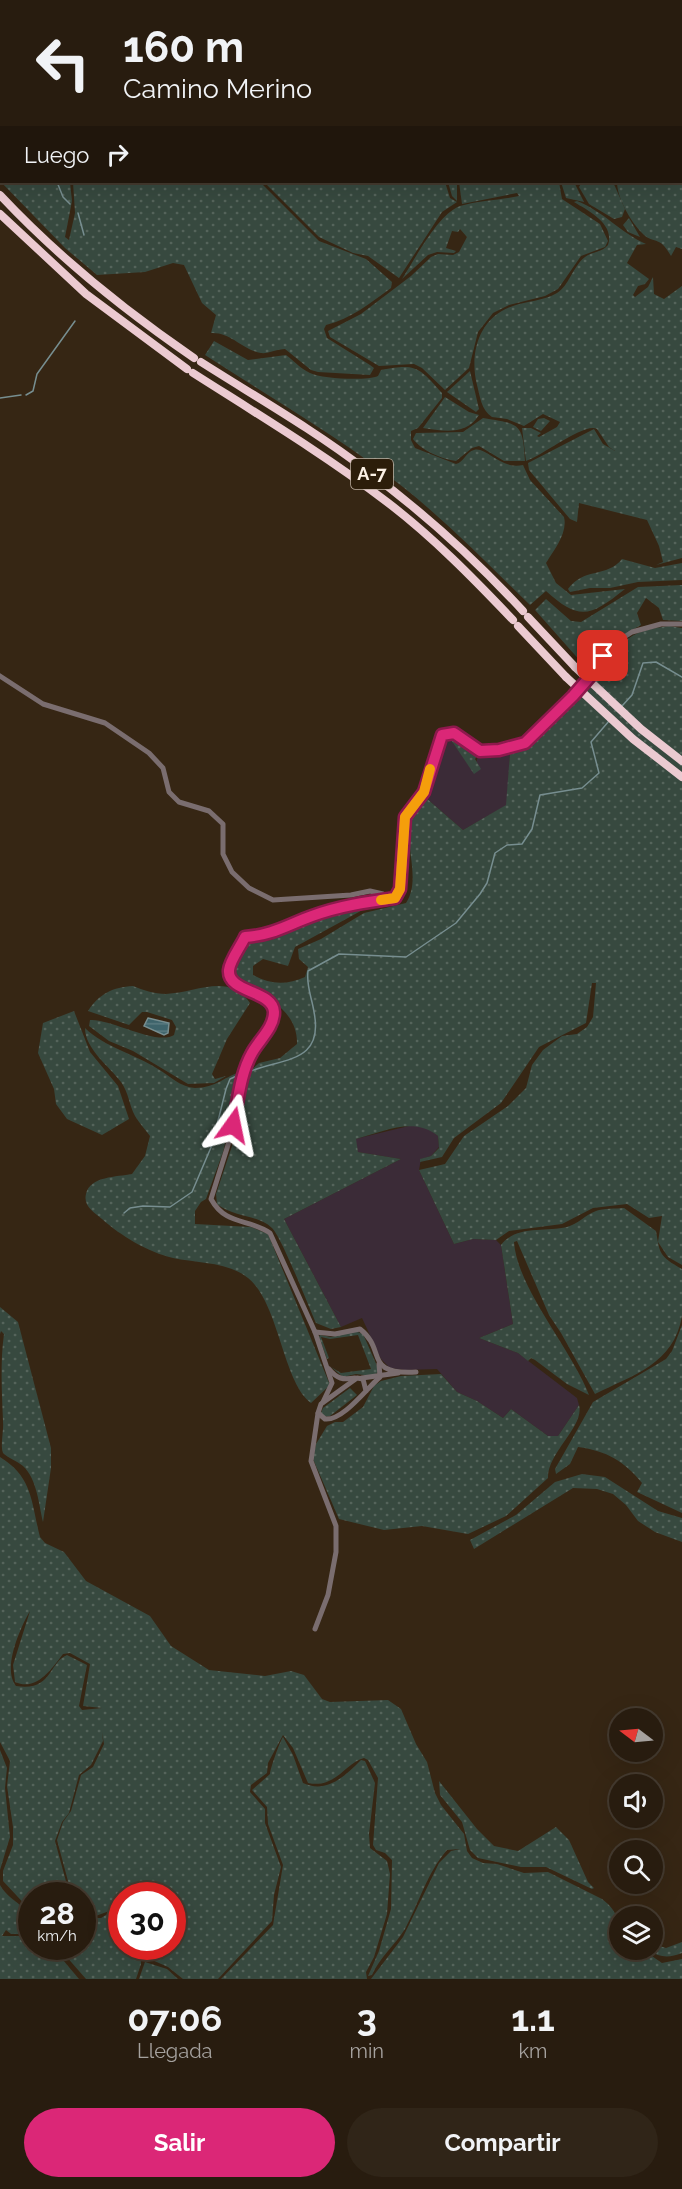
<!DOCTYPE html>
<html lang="es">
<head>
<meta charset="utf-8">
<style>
	:root { --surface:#281c0f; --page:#302518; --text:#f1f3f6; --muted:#a5a19e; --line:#443a2f; --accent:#db2777 }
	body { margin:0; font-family:Raleway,sans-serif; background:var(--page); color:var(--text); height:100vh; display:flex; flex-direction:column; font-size:22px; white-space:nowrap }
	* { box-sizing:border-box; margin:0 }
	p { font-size:20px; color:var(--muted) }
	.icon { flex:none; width:33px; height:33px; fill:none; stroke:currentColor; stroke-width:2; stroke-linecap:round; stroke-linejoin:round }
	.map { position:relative; height:1979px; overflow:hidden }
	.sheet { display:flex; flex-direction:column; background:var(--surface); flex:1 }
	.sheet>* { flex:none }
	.guide { position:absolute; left:0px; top:0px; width:682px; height:183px; box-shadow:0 6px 24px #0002,0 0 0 2px var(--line); background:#281c0f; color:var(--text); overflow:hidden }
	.needle { width:39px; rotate:286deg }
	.tools { position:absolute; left:609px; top:1708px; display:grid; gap:12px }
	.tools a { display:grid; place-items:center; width:54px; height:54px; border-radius:50%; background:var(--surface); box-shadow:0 6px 24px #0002,0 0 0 2px var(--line); font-size:30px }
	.speed { position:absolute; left:18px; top:1882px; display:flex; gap:12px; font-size:30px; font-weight:700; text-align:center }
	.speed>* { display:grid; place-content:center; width:78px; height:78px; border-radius:50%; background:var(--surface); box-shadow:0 6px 24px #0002,0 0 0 2px var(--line); line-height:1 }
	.speed small { font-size:15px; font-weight:400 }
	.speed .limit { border:9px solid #d22; background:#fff; color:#111 }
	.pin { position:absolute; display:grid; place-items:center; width:51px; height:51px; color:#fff; margin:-26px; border-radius:12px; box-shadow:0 3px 9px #0006 }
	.me { position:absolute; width:66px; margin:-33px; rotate:12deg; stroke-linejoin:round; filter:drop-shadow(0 0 4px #0008) }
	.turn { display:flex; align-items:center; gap:21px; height:126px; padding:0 24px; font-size:27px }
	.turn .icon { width:78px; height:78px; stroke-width:2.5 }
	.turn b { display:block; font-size:42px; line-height:51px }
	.then { display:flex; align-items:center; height:57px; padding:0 24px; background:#0003; gap:12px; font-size:22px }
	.eta { display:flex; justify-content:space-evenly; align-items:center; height:102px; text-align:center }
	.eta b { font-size:36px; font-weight:700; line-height:42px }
	.primary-button { display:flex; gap:12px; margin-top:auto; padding:12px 24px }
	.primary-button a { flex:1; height:69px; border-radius:36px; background:var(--accent); color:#fff; font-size:24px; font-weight:700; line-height:69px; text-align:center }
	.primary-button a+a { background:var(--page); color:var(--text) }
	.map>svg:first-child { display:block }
	.industrial { fill:#3b2b37 }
	.grass { fill:url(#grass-dots); fill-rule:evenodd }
	.water { fill:url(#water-rules); stroke:#778e90; stroke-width:1.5 }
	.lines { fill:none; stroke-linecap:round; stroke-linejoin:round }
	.stream { stroke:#778e90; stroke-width:1.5 }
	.minor { stroke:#7a6d6f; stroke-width:5 }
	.highway { stroke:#ebcad1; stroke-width:8 }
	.highway-bridge { stroke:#ebcad1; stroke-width:8 }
	.route-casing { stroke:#8e194d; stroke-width:15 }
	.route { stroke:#db2777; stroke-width:10 }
	.slow { stroke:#f59e0b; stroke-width:10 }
	.labels { text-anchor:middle; stroke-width:4.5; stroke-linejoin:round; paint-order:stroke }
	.shield { fill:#2c1d0a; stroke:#beb1a3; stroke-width:1.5 }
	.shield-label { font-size:18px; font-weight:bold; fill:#fcf1e5 }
</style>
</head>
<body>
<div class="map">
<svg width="682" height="1979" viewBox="0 0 682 1979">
	<defs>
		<pattern id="grass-dots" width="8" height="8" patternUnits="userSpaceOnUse" patternTransform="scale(1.5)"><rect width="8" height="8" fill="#37493f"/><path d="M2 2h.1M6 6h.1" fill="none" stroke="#55645b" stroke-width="1.8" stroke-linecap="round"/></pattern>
		<pattern id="water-rules" width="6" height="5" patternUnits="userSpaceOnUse" patternTransform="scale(1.5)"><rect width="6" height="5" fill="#3e646b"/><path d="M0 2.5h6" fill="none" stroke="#5b7b80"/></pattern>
	</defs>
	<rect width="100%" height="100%" fill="#362614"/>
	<g class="industrial">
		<path d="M449,737L474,773L478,755L510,753L507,805L463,830L425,797L440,746L443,740Z"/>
		<path d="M413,1125L429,1128L438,1136L439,1147L431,1156L421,1159L419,1170L454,1244L473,1239L496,1240L501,1245L513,1324L479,1338L518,1353L577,1398L579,1405L558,1436H548L511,1409L503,1418L477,1401L457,1392L437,1369L405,1370L390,1368L381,1359L362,1318L341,1327L284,1219L401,1159L358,1152L355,1139Z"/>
	</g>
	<g class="grass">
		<path d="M101,0H196L199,1H100Z"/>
		<path d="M0,52L2,182H70L72,201L65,237L69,240L75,213L73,182H260L319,241L366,259L392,282L391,288C370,303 351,319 326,325L324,329L327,338L370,365L374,368L370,375L318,372L311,370L285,349C277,349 268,354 261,353C241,349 231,332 211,333L216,315L202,303L184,265L173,263L145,272L97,275L65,248L0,181Z"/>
		<path d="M682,134V249L676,247L671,256C659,234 653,245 642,233C631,222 617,198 617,182H681Z"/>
		<path d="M264,182H445L450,198L457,202L442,212L399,278L368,256L353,253L319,237Z"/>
		<path d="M448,182H457V201L452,196Z"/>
		<path d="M459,182H559L562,199L600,224L608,241L605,247L581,256L558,289L545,296L509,305L493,313L478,332L469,368L445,390L422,368L414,364L379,366L330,337L328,331L361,314L411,276L431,257L438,254L453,255L459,252L467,237L460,229L458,232L452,231L446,248L456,251L454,253L437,252L428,255L402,279C415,259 438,214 460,206C479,200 501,200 519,196L517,193L462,204Z"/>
		<path d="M561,182H574L584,202L566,198Z"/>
		<path d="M582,182H613L625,209L622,217L614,219L589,204L579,187Z"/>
		<path d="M577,201C603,211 621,233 646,244L637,245L627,263L649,279L645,284L638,286L633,295L635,297L648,287L653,277L654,294L664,299L682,286V558L656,565L663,562L659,546L647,520L579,503L577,522L570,519L529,470L528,463L594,429L603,444L615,451L609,447L597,429C585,422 542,456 526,461L522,428H531L541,433L537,436L539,437L557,427L560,422L543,414L524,426L507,419L492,417C481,410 480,396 477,385C469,353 479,317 513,306C527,301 543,301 557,293C569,286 573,266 585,257C593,251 601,253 608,245C615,224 589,211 574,202Z"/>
		<path d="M629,218L640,237L628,232L623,225Z"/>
		<path d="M214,341L248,360L286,355C294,361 301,369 310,373C322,379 367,381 378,376L381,370C416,363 419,367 442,393V398L418,428L411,431V440L415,448L456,464C464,462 466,452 474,450C486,446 500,470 523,465L530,480L564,517C568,533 554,550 546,563L556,583L571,595L625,589C591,616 580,622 546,591L530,605C489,565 448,523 403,487C341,438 271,398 205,355Z"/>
		<path d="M470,371L479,409L476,412L447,392Z"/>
		<path d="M445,397L469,412L479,415C466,436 443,431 423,428Z"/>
		<path d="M483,418C519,424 523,422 525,461H504L479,446L472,448L456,461C442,459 422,451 413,439L416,433L463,432Z"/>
		<path d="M544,418L550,421L541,431L533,427L538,419Z"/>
		<path d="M622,559L655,568L682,563V580L638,582L610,588H590L570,592L568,589C584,567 607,578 622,559Z"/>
		<path d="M682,585V621L663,620L659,608L646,598L637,613L641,625L613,641L590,672L535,610L546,599L571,621L581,622L638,587Z"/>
		<path d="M669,626L682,628V1265L668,1257L658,1242L662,1216L649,1218L627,1204L593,1208L562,1224L509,1231L496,1240L473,1239L454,1244L419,1170L445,1164L464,1136L508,1106L526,1088L532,1065L543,1050L562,1036L577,1034L587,1027L593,1017L596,983H592L586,1023L539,1047L501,1103L454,1138L442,1157L420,1162V1159L431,1156L439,1148L438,1136C414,1116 383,1132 356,1139L358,1152L401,1159L284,1219L341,1327L331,1329L316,1323C309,1307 281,1236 272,1228C257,1214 235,1218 217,1204L216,1194L236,1134L249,1072L259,1063L280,1058L297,1044C298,1010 264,995 237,981C231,966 240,955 248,942L271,940L310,920L368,907L295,947L288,966L263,959L253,966V975C271,985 287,985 305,977L308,967L299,959L298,949L321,939L364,913L406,903C422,879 403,844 411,817C413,810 420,803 425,797L463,830L506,805L510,753C542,741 571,706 592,679C603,664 612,648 629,638C640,630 656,628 669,626Z"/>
		<path d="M451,736L478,755L475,759L481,769L474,774L449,737Z"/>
		<path d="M133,986C143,990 154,994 166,994C196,993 229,972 250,1003L227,1039L212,1074L215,1079L226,1076L214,1083L188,1084L133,1051L109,1041L89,1026L90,1020C109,1018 157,1046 174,1035L176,1027L172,1020L147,1012H142L129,1025L88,1011C99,994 113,987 133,986Z"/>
		<path d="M74,1011L90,1052L118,1086L129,1119L102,1135L67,1119L56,1104L54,1089L38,1053L43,1023Z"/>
		<path d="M85,1028C104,1047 135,1054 158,1069C170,1076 180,1087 195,1088C216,1088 225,1076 243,1071L223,1152L206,1199L201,1202L195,1211V1224L251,1227L268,1234L330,1385L311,1403C283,1383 279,1303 248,1278C229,1262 196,1263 173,1258C148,1252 121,1236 102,1219C94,1212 83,1206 86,1194C90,1176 117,1177 132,1174L145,1156L150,1136C145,1129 139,1123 135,1116C129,1105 129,1093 121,1082C109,1066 85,1049 85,1028Z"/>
		<path d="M624,1208L656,1231C660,1254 659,1256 682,1269C682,1284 682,1302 682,1316C674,1364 633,1375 595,1394L561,1333L549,1315L517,1241L514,1242C517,1288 572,1350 589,1395L567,1384L535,1360L531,1358L528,1361L518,1353L479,1338L513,1324L501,1245C516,1225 545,1232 567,1227C578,1224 585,1215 596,1211C604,1208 615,1209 624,1208Z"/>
		<path d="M0,1307L18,1322L51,1448V1468L43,1522C39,1505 37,1479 23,1466C17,1461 8,1458 3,1453C0,1446 4,1430 3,1421C2,1393 0,1362 4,1334L1,1331L0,1334Z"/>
		<path d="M682,1325V1513L637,1492L642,1483C624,1461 607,1451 578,1447L570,1464L556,1474L555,1469L593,1402L666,1359L672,1351Z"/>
		<path d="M355,1331L363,1334L378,1368L377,1373L372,1376L356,1374L343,1377L331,1367L341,1373L371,1369L358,1335L330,1339L321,1337L329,1358L327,1359L319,1337L320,1335L331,1337Z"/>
		<path d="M441,1374L457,1392L477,1401L503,1418L511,1409L548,1436H558L579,1405C585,1426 547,1453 548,1478L506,1516L468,1534L422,1526L384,1530L339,1519L313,1459L316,1444L327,1426L335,1422H343L363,1407L374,1386L381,1381L401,1376Z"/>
		<path d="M350,1388L357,1395L330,1416L324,1417L321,1413L323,1408Z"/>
		<path d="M0,1457C33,1477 31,1502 40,1537L45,1543L64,1552L86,1581L150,1616L171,1646L209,1670L265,1676L291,1671L304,1675L322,1699L330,1702L388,1700L401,1709L416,1744L427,1762L435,1793L441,1805L464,1834L467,1851L472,1858L483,1863L497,1864L524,1873L548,1872L602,1899C621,1913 620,1928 620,1950H643L662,1963L682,1959V1979H371L403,1937L439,1863L451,1851L460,1849L447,1850C427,1873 419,1903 405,1929C395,1945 380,1957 372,1975L368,1976L379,1951L391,1909L392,1860L385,1853L376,1850L373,1845L378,1778L368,1760L364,1758C346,1762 336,1789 308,1783L293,1748L283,1735L268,1763L267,1773L251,1785L250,1792L265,1809V1823L281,1867L274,1895L272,1921L218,1979H183L168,1967L143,1956L142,1947H172V1896H122L121,1915L112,1910L93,1917L83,1914L82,1896H72L57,1840L63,1822L71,1811L81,1775L93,1767L104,1744L102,1732L103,1741L91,1765L79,1775L69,1813L62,1822L55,1841L70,1896H32L31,1911L3,1881V1871L13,1845V1827L7,1786L10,1761L0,1742ZM30,1611L13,1665L15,1682C37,1692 52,1668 63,1654L70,1653L90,1664L83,1706L102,1708L82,1710L79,1706L87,1665L67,1655C49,1662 52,1692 16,1686C2,1669 20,1628 30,1611Z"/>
		<path d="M582,1474L605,1477L658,1511L682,1518V1542L655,1532L638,1521L626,1505L613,1494L597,1489L573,1488L474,1549L470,1540L516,1515L555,1482Z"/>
		<path d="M283,1737L293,1755L303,1783C327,1794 345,1776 361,1760L365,1761L375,1783L369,1834L370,1848L387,1861L390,1874L387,1914L374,1957L366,1972L367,1979H221L273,1925L283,1865L268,1824L267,1807L252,1790L270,1774C270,1769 280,1741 283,1737Z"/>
		<path d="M0,1750L7,1768L5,1788L10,1837L0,1870Z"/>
		<path d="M439,1781L477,1829L494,1846L518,1851L556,1827L569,1840L588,1882L594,1888L592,1889L546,1867H521L478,1858L470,1850L462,1822L440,1795Z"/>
		<path d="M0,1885C12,1906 32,1902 31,1934H11L6,1930L2,1936H28L31,1937L32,1947H52L79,1979H0Z"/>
		<path d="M109,1913L121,1919L122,1947H140L141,1964L136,1979H86L58,1947H82L83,1918H101Z"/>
		<path d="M682,1942V1953C669,1958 660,1958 649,1950H652L653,1944L666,1948Z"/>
		<path d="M145,1962L167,1969L178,1979H139Z"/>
	</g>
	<path class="water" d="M148,1018L169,1023L168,1033L164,1035L144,1026Z"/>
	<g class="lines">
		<g class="stream">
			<path d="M87,2L88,0"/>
			<path d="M0,43L2,42"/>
			<path d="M57,182L63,197L70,204"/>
			<path d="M78,213L84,235"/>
			<path d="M26,395L33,391L37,374L75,321"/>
			<path d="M0,398L21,395"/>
			<path d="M622,706L632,695L643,663L656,662L682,677"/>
			<path d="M251,1071C285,1058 324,1062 314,1012C312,998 306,986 308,971L339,954L406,957L456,923L480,894L487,883L495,853L507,845L522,844L532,829L540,795L582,788L599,773L591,742L609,721"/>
			<path d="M124,1213L130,1208L143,1206L170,1207L192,1192L212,1145L226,1089L230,1079L241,1074"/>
		</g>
		<g class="minor">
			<path d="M317,0L318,2"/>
			<path d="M545,0L546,2"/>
			<path d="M567,0H571"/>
			<path d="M328,2H332"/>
			<path d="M653,2L654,0"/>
			<path d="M681,65L682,64"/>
			<path d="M681,76H682"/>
			<path d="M0,676L43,704L105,723L149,753L163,768L169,792L179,802L209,811L223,824V854L232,872L249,888L273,900L351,895L370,891L383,894L385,899"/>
			<path d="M315,1332L335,1334L360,1329C387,1350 363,1375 416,1372"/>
			<path d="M329,1369C337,1379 343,1380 355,1378"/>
			<path d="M362,1378L398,1373"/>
			<path d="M366,1391L363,1379L357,1378L321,1404L318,1413L325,1419C343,1421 367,1388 380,1377L379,1364"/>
			<path d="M323,1402L332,1383L315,1332L270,1233C248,1218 226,1226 211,1199L228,1145L251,1054L273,1019L274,1009L270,1002L235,983L229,969L245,937C273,935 287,925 312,916C339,906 367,902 395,898L400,889L405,817L424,792L442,735L454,733L480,751L499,750L525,743L573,696L618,641L632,632L661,624H682"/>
			<path d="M315,1629L328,1595L336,1552V1526L311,1461L318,1413"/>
		</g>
		<g class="highway">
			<path d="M0,195C58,257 124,310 194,358"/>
			<path d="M0,214L86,294L187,369"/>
			<path d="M201,362C256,397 314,430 366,470C423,512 475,559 523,611"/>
			<path d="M193,373C259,415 325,455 387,502C433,537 474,579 513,620"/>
			<path d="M528,617L575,667"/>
			<path d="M518,626L566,677"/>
		</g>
		<g class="highway-bridge">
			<path d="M575,667L641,729L682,761"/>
			<path d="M566,677L633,739L682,777"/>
		</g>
	</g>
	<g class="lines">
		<g class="route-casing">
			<path id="route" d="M233,1125C238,1102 240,1074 252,1053C259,1040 274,1028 274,1012C273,990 227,993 229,970C230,960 241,946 245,937C273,935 287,925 312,916C339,906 367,902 395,898L400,889L405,817L424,792L442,735L454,733L480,751L499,750L525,743L573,696L594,672L603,656"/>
		</g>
		<use href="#route" class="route"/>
		<path class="slow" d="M381,900L395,898L400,889L405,817L424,792L430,769"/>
	</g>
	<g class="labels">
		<rect class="shield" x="351" y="459" width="42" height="30" rx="4.5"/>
		<g class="shield-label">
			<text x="372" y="480">A-7</text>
		</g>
	</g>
</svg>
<div class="tools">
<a><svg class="needle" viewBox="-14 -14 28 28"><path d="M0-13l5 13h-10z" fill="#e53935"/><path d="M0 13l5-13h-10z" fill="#a5a19e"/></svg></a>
<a><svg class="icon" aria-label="sound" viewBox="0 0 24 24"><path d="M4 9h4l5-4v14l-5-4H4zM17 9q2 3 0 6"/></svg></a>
<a><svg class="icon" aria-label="search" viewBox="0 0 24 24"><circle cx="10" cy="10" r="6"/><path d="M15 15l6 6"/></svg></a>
<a><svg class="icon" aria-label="layers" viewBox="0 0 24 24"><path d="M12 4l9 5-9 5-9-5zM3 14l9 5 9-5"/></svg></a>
</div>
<div class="speed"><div>28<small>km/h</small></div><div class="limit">30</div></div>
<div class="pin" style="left:603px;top:656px;background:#d93025"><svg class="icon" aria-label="arrive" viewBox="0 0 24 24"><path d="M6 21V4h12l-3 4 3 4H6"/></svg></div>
<svg class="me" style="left:233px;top:1125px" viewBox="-20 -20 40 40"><path d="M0-17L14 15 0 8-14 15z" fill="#db2777" stroke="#fff" stroke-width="4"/></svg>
<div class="guide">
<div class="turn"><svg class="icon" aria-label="left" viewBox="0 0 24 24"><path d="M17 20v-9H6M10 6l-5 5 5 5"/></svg><div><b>160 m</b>Camino Merino</div></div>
<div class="then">Luego<svg class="icon" aria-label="right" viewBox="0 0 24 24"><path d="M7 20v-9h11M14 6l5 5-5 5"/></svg></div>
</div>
</div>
<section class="sheet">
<div class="eta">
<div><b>07:06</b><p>Llegada</p></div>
<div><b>3</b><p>min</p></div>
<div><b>1.1</b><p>km</p></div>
</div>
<div class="primary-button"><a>Salir</a><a>Compartir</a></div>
</section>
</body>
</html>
